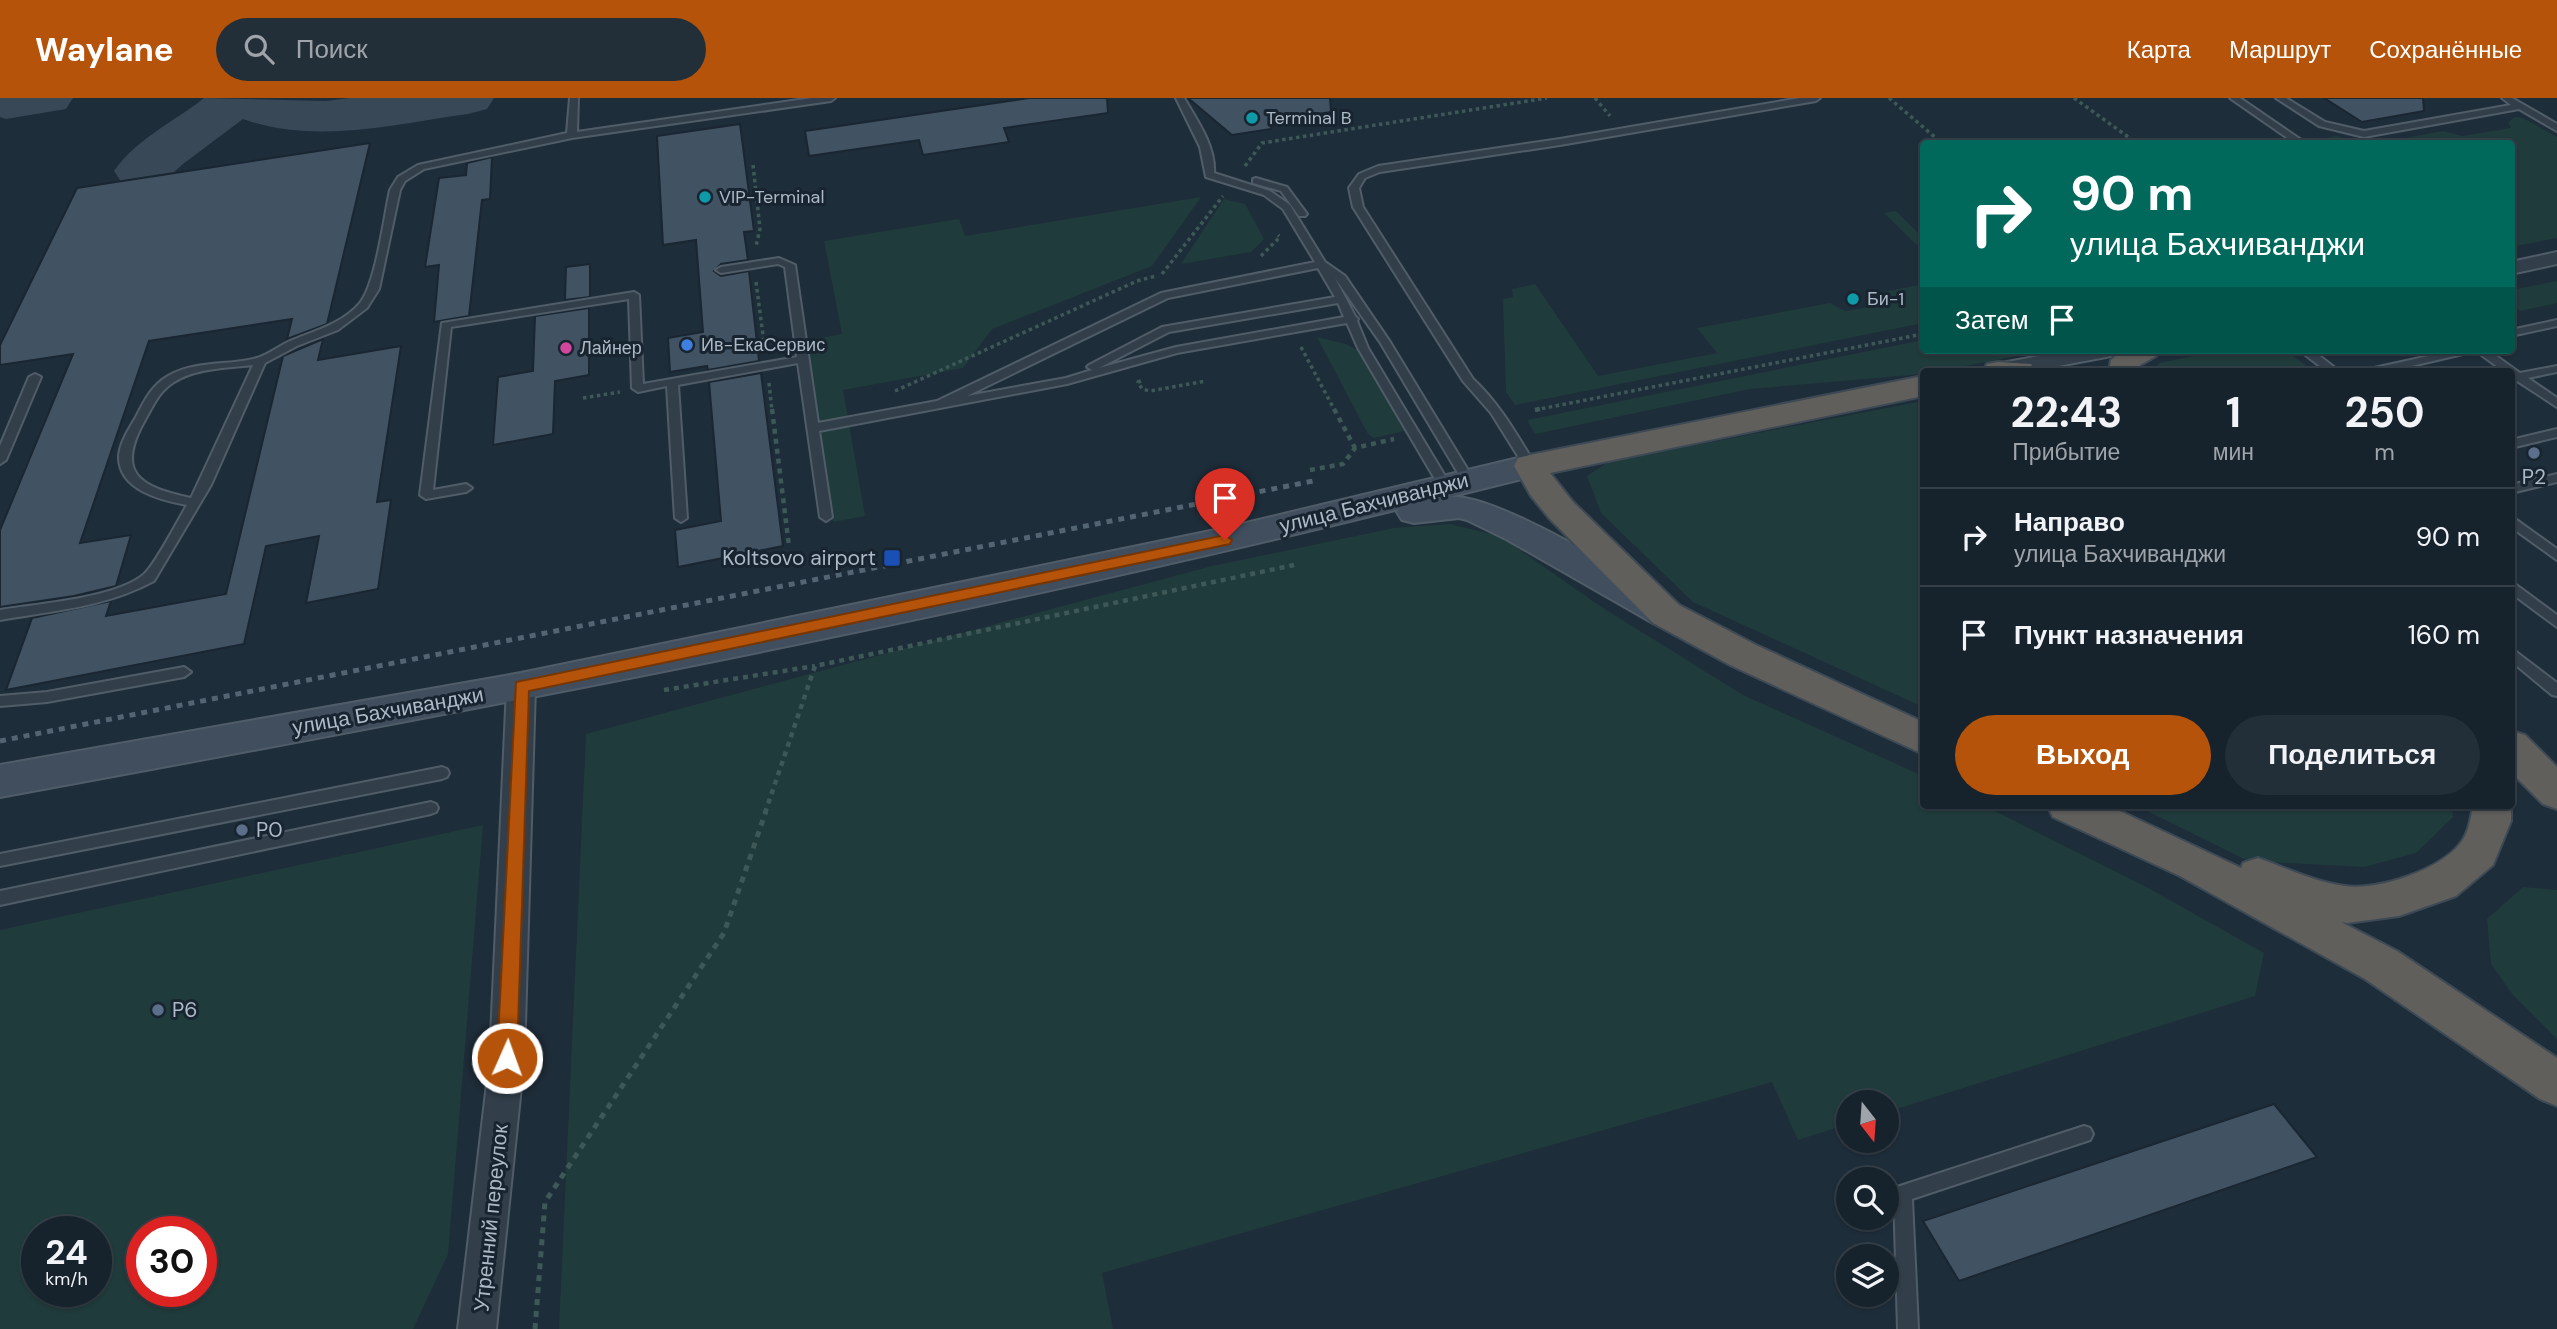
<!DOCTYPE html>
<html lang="ru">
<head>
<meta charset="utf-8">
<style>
	:root { --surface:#16222c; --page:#232f38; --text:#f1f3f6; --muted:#9ea4a9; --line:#353f48; --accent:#b45309 }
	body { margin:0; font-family:"DM Sans",sans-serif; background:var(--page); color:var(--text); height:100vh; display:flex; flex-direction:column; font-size:26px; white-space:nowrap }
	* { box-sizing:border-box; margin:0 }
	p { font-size:23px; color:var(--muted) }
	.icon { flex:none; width:38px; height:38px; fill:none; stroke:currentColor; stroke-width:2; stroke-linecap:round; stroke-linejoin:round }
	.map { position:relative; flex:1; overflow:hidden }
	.sheet { position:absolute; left:1920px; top:270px; width:595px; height:441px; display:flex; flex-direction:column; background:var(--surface); border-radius:7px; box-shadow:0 2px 5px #0004,0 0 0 2px var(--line) }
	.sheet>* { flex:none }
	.top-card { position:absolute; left:1920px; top:42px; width:595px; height:214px; border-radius:7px; box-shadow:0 2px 5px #0004,0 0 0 2px var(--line); background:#00695c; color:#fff; overflow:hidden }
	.needle { width:46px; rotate:163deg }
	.fabs { position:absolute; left:1836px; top:992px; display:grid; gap:14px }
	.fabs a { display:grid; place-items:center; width:63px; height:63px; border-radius:50%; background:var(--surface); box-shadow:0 2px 5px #0004,0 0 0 2px var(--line); font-size:35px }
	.speed { position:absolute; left:21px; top:1118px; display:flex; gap:14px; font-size:35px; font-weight:700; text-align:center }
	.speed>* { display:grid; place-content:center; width:91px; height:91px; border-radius:50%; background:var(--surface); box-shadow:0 2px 5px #0004,0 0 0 2px var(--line); line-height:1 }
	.speed small { font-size:18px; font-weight:400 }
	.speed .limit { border:10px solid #d22; background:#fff; color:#111 }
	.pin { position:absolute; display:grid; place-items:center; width:60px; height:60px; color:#fff; margin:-72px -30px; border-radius:50% 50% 50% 0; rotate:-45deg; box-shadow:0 0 7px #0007 }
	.pin .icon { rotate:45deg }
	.me { position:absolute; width:77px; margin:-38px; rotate:2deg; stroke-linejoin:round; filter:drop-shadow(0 0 5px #0008) }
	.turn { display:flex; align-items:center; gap:24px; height:147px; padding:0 35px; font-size:32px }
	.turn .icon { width:91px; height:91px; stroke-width:2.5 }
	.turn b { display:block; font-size:49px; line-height:60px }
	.then { display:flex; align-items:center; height:66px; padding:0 35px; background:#0003; gap:14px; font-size:26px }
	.eta { display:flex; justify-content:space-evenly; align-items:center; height:119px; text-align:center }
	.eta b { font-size:42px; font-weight:700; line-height:49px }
	.primary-button { display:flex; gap:14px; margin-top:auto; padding:14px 35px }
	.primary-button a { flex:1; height:80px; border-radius:42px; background:var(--accent); color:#fff; font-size:28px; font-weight:700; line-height:80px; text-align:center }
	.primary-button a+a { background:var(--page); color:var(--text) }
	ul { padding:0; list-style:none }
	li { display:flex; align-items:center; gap:21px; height:98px; padding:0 35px; border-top:2px solid var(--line) }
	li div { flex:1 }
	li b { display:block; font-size:26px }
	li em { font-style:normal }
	header { display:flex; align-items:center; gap:42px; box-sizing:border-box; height:98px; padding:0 35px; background:var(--accent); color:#fff }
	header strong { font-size:33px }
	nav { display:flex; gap:38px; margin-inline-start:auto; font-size:24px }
	.search { width:490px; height:63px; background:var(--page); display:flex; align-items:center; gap:18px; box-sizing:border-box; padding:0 24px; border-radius:38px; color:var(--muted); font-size:26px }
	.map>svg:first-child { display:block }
	.green { fill:#203b3b; fill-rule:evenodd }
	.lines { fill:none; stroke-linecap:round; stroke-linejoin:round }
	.taxiway { fill:#384856; fill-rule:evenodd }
	.building { fill:#415362; stroke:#1a2631; stroke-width:2 }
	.service-casing { stroke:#505d68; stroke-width:4 }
	.minor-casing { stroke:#505d68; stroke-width:4 }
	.secondary-casing { stroke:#505d68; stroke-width:4 }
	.trunk-casing { stroke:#3d4a55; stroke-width:4 }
	.path-far2 { stroke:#3e5858; stroke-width:3.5; stroke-dasharray:3.5 3.5; stroke-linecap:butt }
	.path-far1 { stroke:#3e5858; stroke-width:4.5; stroke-dasharray:5 5; stroke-linecap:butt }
	.path { stroke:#3e5858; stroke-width:5; stroke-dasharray:6 6; stroke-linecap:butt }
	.service { fill:#323f4b; fill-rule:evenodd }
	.minor { fill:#323f4b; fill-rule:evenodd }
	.secondary { fill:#404e5e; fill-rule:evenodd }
	.trunk { fill:#605f5c; fill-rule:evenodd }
	.rail { stroke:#536472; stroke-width:5; stroke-dasharray:6 6; stroke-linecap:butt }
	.route { fill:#b45309; stroke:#753606; stroke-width:2 }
	.culture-dot { fill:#0f9aa8; stroke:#18242f; stroke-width:2.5 }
	.shop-dot { fill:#3f7fe0; stroke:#18242f; stroke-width:2.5 }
	.hotel-dot { fill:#d1479c; stroke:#18242f; stroke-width:2.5 }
	.service-dot { fill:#5c6f8a; stroke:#18242f; stroke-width:2.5 }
	.transit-dot { fill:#1a4fb4; stroke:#18242f; stroke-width:2.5 }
	.labels { text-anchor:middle; stroke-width:6; stroke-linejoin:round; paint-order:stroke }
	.far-poi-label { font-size:18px; fill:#acbac7; stroke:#18242f; text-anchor:start }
	.poi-label { font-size:21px; fill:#acbac7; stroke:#18242f; text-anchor:start }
	.street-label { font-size:21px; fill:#acbac7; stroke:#18242f }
</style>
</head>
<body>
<header>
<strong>Waylane</strong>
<div class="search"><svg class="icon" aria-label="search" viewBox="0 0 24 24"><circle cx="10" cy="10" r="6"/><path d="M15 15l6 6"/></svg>Поиск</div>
<nav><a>Карта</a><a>Маршрут</a><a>Сохранённые</a></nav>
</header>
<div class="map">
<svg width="2557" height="1231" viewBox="0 0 2557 1231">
	<rect width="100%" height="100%" fill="#1e2d3a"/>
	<g class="green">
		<path d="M2514,19L2523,20L2557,39V140L2511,149V46H2322L2316,42L2336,38L2357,44L2378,45L2443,33L2462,38L2511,30L2508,25Z"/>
		<path d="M1201,99L1152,168L992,231L963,270L843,292L865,418L833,424L805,243L842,236L824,143L959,121L965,138Z"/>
		<path d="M1224,101L1245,106L1264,141L1251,154L1181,166Z"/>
		<path d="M1896,113L1923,140V153L1884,115Z"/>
		<path d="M2557,183V205L2520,213L2511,206V192Z"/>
		<path d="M1535,186L1598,278L1717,255L1697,230L1830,205L1845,213L1875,208L1878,203L1875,196L1923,186V225L1515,307L1506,294L1503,201L1513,199L1512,191Z"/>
		<path d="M1317,239L1346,246L1359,253L1404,333L1374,340L1368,336Z"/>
		<path d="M1923,242V252H2048L1939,273H1923V276L1750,291L1535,336L1527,322Z"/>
		<path d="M2222,252H2285L2308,269L2291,273H2154L2159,265Z"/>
		<path d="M1923,303V609L1693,504L1601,415L1587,378L1608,364Z"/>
		<path d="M1449,426L1500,438L1600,508L1743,597L1923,678V707H1983L2150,791L2264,855L2255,898L1887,1014L1886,1004H1848V1026L1798,1042L1772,984L1102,1175L1113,1231H559L586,636L1212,468L1394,430Z"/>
		<path d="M2135,707H2452L2453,719L2416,755L2364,769L2248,763Z"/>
		<path d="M483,727L448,1156L413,1231H0V832ZM37,1134H96V1194H37ZM142,1134H201V1194H142Z"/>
		<path d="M2523,789L2557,792V941L2513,897L2491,866L2487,821Z"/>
	</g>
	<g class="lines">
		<g class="taxiway">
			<path d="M0,0H73L66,11L6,21L0,19Z"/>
			<path d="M204,0L326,3L349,0H494L487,11L468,16C393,26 316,47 243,21L183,66L162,85L142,90L122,85L114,73C136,41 174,24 204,0Z"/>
		</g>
	</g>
	<g class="building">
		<path d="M1029,0H1107L1108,15L1004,30L1009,44L923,57L919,42L809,58L805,33Z"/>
		<path d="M1188,0H1330L1331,14L1272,23L1271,31L1232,37Z"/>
		<path d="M2324,0H2423L2424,13L2362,24Z"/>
		<path d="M740,26L754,133L744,134L748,162L721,166L714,173L721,178L749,173L759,263L708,272L707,268L670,274L668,240L703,234L696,142L663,147L657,38Z"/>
		<path d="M370,45L327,226L287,241L292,221L149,243L80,445L131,437L116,488L74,498L0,509V432L73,256L0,267V247L77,90Z"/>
		<path d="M492,59L490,101L482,102L469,218L434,224L439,167L425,169L439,80L466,77L467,65Z"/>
		<path d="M590,166V199L565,202L566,169Z"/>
		<path d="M589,210V277L555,283L553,336L493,347L498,279L533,273L535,218Z"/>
		<path d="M323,241L318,262L401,248L377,404L391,402L378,491L306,505L319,438L266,448L244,546L6,592L32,520L111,503L106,518L226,496L283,258Z"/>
		<path d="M761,275L783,448L678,469L675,432L721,423L709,284Z"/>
		<path d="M2274,1006L2317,1059L1959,1183L1923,1123Z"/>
	</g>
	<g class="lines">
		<g class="service-casing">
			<g id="service">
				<path d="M570,0H578L577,34L812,0H835L831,3L572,40L424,71L405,83L400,92L379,191L367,210L338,232L297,248L265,265L211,387L154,483C106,509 52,513 0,522V512C36,506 116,500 143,477C154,469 178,422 187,407C161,402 118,392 119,358C120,344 129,331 136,319C144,303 152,287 168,278C196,262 228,268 257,260C268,257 279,248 290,243C314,233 342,226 360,205C376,185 384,119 390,92L398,79L418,67L567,35ZM253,267L191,400C139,389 115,375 145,322C153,308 159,293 174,284C196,270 227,270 253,267Z"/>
				<path d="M1176,0H1184C1197,22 1216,49 1214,75L1270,93L1290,107L1325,164L1345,178L1390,244L1474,382L1472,385H1464L1380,244L1335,180L1355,218L1358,221L1357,223L1368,250L1454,393L1452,396H1444L1442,393L1358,250L1347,225L1177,255L1067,286L819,333L832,419L826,423L820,419L798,265L678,287L687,420L681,424L675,420L667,288L638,294L632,290L629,201L451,229L433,392L466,386L472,390L466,394L426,401L420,397L442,225L634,194L639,197L643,286L797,259L785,169L778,166L721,175L716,172L721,169L779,160L795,167L818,325L937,303L1161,195L1315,164L1283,111L1264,97L1206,79L1200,49ZM1318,170L1335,199L1162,229L1089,267L1087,269L1092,272L1066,280L967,298L1168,200ZM1338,205L1344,219L1176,249L1099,270L1169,234Z"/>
				<path d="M1800,0H1820L1816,3L1560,47L1380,74L1365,80L1359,90L1363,109L1473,281C1500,306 1517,337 1536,368L1534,371H1526L1491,315L1463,283L1353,109L1349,90L1359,76L1378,68L1560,41Z"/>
				<path d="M2230,0H2240L2307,46H2296Z"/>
				<path d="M2276,0H2286L2325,24L2364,33L2511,7L2502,0H2512L2557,26V33L2519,11L2364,39L2319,28Z"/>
				<path d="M1256,80L1287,89L1307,116L1305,118H1299L1281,93L1253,85V81Z"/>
				<path d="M2557,222V228L2511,238V232Z"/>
				<path d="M2299,252H2312L2339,273H2326Z"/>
				<path d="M2456,252H2488L2520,275L2557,268V274L2528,280L2557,300V309L2511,279V273H2503L2476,253L2390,273H2368L2374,270Z"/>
				<path d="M35,276L41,279L6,362L0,366V348L29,279Z"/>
				<path d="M2557,331V339L2511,350V342Z"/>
				<path d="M2557,376V384L2511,395V387Z"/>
				<path d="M2511,418L2557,451V462L2511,429Z"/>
				<path d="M2511,483L2557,517V529L2511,495Z"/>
				<path d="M2511,550L2557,585V598L2552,597L2511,563Z"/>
				<path d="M184,569L191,574L184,579L47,604L0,608V598L47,594Z"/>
				<path d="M442,669L447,671L449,675L447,679L442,681L0,768V756Z"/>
				<path d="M431,704L436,706L438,710L436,714L431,716L0,807V793Z"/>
				<path d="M2084,1028L2090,1030L2093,1036L2090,1042L1912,1101L1918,1231H1898L1894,1095L1897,1089Z"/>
			</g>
		</g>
		<g class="minor-casing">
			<g id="minor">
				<path d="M2557,154V166L2511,176V164Z"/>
				<path d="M2071,252H2117L2114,257L2106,259L2032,273L1996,271L1999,266L2007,264Z"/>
				<path d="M521,579L531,582L535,589L524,960L496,1231H458L490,960L507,589L511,582Z"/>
			</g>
		</g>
		<g class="secondary-casing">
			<path id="secondary" d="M1530,357L1542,360L1546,368L1542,376L1449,399C1495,394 1633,481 1679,507L1684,516L1679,525L1666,529L1653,525L1506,441L1467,422L1459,420L1414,425L1402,422L1397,414L1399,411C937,525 468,613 0,699V667L521,575L1225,430Z"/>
		</g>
		<g class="trunk-casing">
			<g id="trunk">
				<path d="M2122,252H2160L2156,258L2140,267L2139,273H2109L2111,262Z"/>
				<path d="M1998,264L2031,266L2035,273H1983L1987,266Z"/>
				<path d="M1923,278V298L1550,375L1573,404L1679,507L1756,547L1923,624V656L1730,567L1653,525L1549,420L1531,398L1514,368L1518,360L1530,357Z"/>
				<path d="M2511,633L2525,637L2557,669V711L2543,706L2511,674Z"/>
				<path d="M2511,703V723L2493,767L2456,798L2399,818L2347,825L2341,824L2397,853L2557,960V1008L2540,1001L2365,881L2180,778L2053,719L2047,707H2107L2241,770L2243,765L2258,760C2286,770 2315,784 2345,788C2378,793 2443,771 2462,743C2469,733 2471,719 2473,707H2511Z"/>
			</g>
		</g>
		<g class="path-far2">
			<path d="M1595,0L1610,18"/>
			<path d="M1889,0L1943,46"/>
			<path d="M2074,0L2138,46"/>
			<path d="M753,67L760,131L756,148"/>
			<path d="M1245,68L1262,45L1547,0"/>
			<path d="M1261,158L1280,139L1278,137"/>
			<path d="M1162,176L1223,98"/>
			<path d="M756,184L765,252"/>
			<path d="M1301,249L1335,313"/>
			<path d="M1141,283L1138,284L1142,291L1150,293L1206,283"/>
			<path d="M769,285L772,313"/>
			<path d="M895,293L1137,183L1156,178"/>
			<path d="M583,300L620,294"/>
			<path d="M1535,312L1923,236"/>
		</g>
		<g class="path-far1">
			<path d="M772,311L789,448"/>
			<path d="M1334,311L1355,350"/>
			<path d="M1535,312L1540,311"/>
			<path d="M1310,372L1343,366L1355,350L1394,341"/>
			<path d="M664,592L815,568"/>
			<path d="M765,715L815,568L1294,467"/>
		</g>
		<path class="path" d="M535,1231L545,1104L724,835L766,713"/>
		<use href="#service" class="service"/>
		<use href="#minor" class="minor"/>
		<use href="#secondary" class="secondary"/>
		<use href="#trunk" class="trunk"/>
		<path class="rail" d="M0,643L1313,383"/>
	</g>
	<path class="route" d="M1225,437L1232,442L1230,446L529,593L517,960L514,967L507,969L500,967L497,960L516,584Z"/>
	<g class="culture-dot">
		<circle cx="1252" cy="20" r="7"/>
		<circle cx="705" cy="99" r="7"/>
		<circle cx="1853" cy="201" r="7"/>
	</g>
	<circle class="shop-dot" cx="687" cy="247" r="7"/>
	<circle class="hotel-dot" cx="566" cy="250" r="7"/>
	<g class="service-dot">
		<circle cx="2534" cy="355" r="7"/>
		<circle cx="242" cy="732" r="7"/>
		<circle cx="158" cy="912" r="7"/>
	</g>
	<rect class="transit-dot" x="883" y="451" width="18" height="18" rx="3.5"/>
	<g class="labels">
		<g class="far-poi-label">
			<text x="1266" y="26">Terminal B</text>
			<text x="719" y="105">VIP-Terminal</text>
			<text x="1867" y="207">Би-1</text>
			<text x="701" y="253">Ив-ЕкаСервис</text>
			<text x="580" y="256">Лайнер</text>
		</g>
		<g class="poi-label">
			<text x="2534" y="386" text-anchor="middle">P2</text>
			<text x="876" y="467" text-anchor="end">Koltsovo airport</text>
			<text x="256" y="739">P0</text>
			<text x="172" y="919">P6</text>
		</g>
		<g class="street-label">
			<text transform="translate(1374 405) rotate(-14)" y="7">улица Бахчиванджи</text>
			<text transform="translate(388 613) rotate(-10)" y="7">улица Бахчиванджи</text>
			<text transform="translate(491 1120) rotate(-84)" y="7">Утренний переулок</text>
		</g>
	</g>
</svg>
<div class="fabs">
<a><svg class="needle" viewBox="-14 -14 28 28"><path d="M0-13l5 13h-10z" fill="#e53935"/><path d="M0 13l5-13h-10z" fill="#9ea4a9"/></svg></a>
<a><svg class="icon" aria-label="search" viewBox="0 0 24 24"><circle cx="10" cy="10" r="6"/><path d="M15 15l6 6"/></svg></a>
<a><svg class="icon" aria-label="layers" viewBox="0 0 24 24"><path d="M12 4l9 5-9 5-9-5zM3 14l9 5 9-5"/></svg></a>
</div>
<div class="speed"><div>24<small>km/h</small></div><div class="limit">30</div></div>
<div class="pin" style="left:1225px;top:442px;background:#d93025"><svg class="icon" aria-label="arrive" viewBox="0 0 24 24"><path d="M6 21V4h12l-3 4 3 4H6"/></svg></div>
<svg class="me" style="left:507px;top:960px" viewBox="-20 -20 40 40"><circle r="17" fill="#b45309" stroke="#fff" stroke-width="3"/><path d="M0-11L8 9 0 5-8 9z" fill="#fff"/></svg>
<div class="top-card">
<div class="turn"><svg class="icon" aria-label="right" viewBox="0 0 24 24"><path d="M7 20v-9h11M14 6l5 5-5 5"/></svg><div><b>90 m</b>улица Бахчиванджи</div></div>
<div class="then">Затем<svg class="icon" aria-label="arrive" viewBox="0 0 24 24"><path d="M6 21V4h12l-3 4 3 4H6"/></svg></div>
</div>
<section class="sheet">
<div class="eta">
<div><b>22:43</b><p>Прибытие</p></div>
<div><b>1</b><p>мин</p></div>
<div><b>250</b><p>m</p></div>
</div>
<ul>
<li><svg class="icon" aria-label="right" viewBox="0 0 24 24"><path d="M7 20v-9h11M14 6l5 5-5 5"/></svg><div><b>Направо</b><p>улица Бахчиванджи</p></div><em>90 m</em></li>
<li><svg class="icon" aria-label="arrive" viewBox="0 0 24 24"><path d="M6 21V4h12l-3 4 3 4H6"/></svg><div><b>Пункт назначения</b></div><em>160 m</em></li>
</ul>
<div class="primary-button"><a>Выход</a><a>Поделиться</a></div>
</section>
</div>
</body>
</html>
